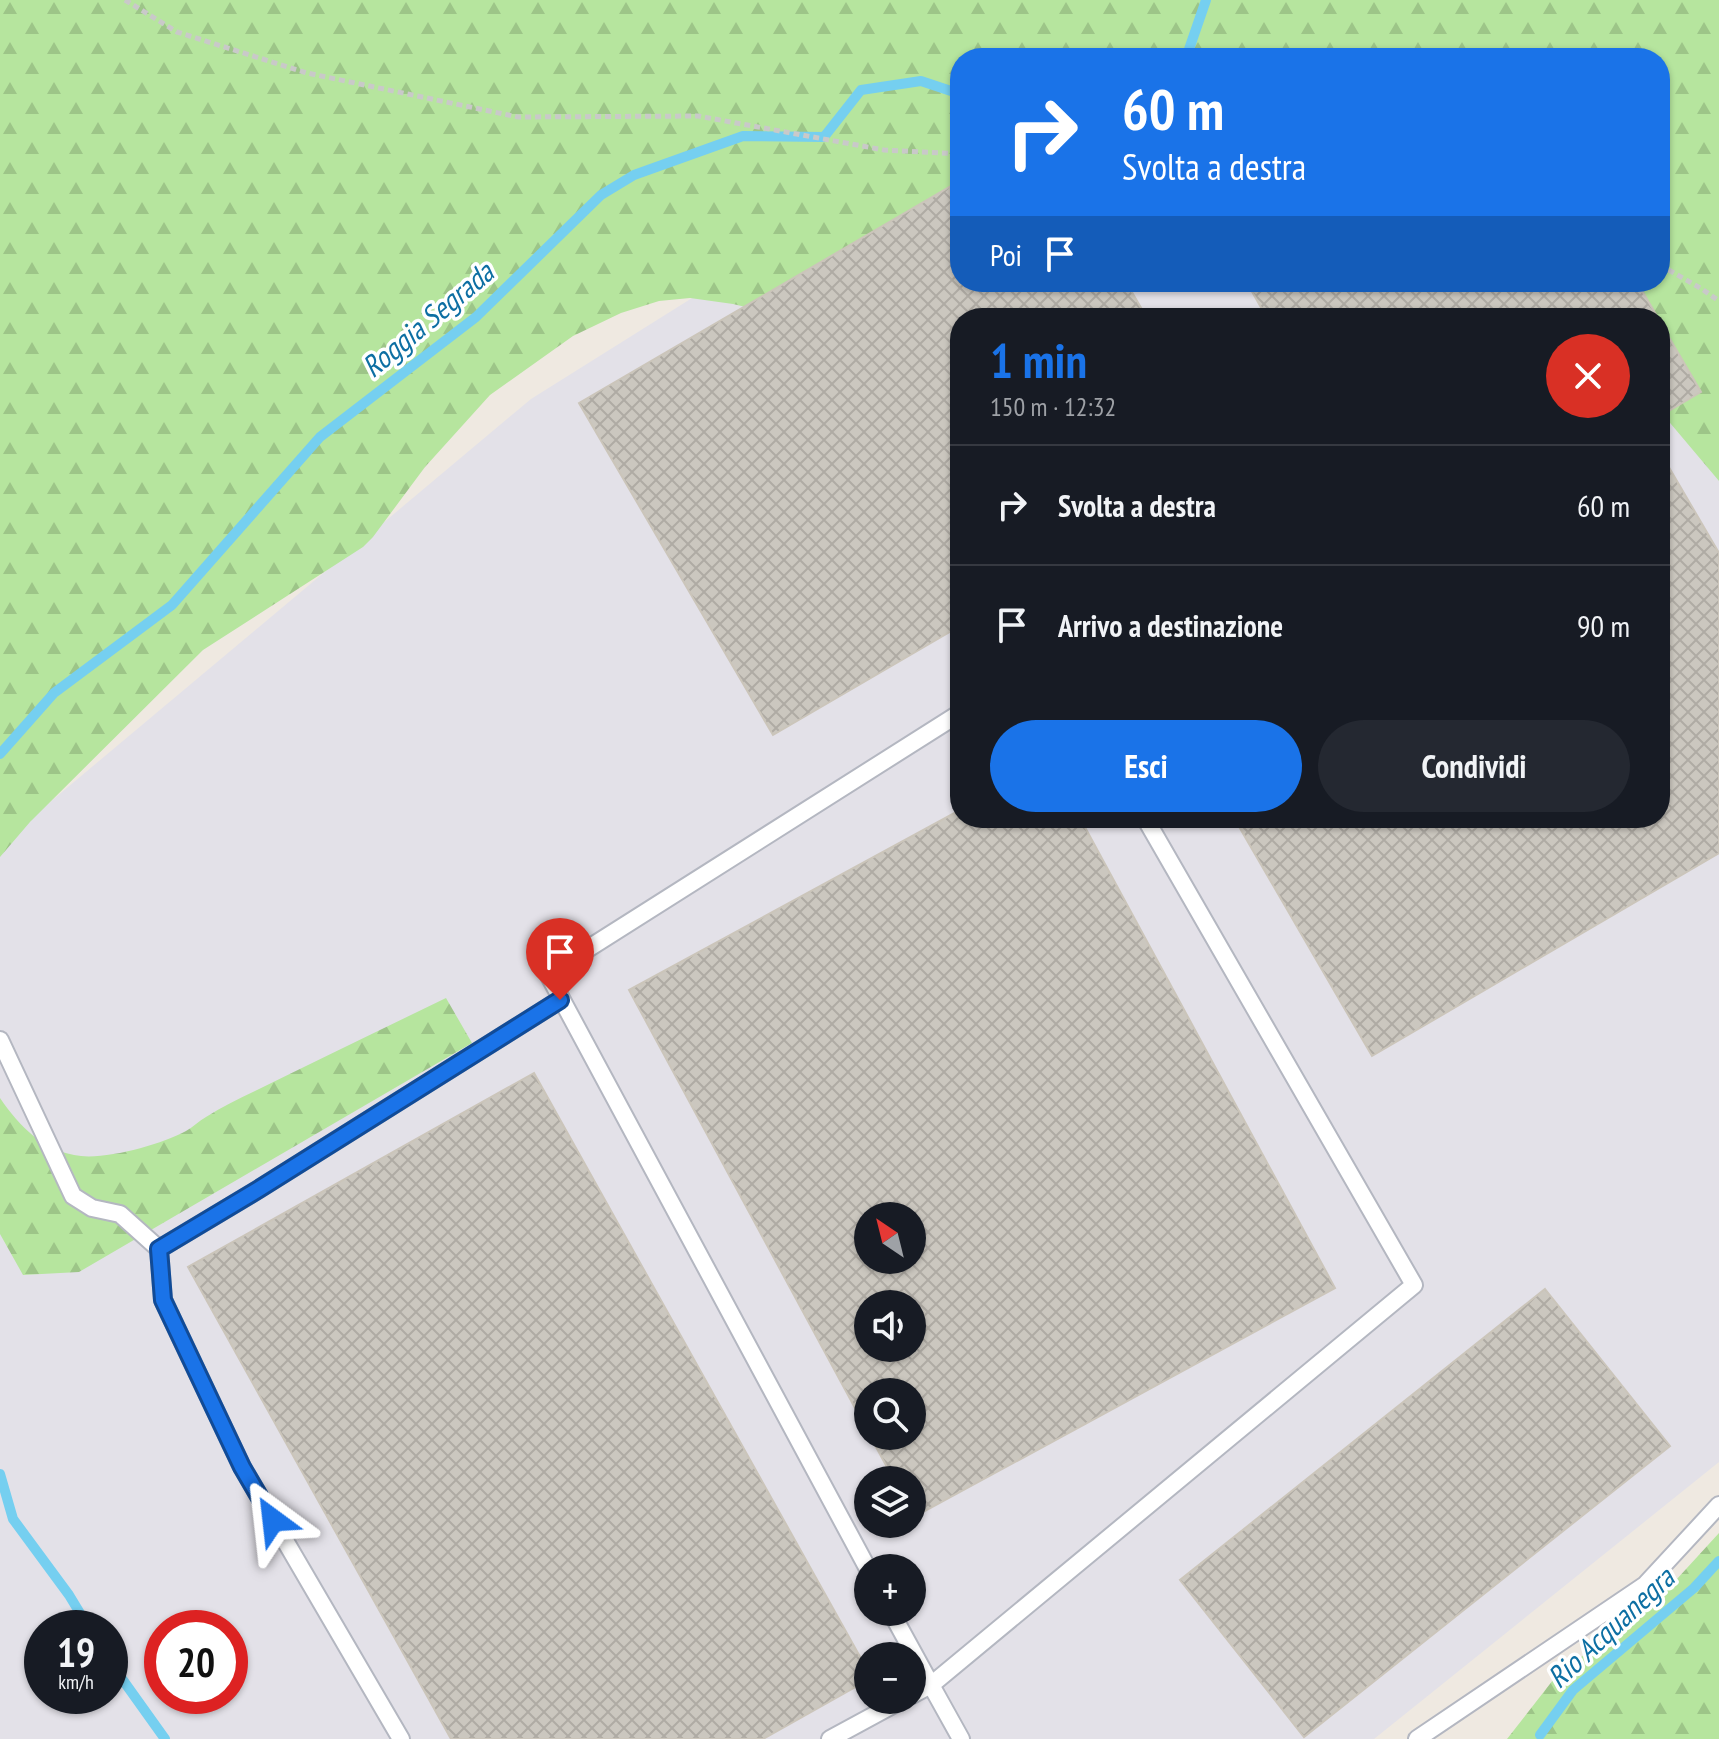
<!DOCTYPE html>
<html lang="it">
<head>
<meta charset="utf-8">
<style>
	:root { --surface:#171b24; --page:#242831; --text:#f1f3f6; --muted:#9ea1a6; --line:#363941; --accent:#1a73e8 }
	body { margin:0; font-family:"PT Sans Narrow",sans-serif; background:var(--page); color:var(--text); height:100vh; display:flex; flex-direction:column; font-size:30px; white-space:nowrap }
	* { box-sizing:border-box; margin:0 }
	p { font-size:26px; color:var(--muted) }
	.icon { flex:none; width:44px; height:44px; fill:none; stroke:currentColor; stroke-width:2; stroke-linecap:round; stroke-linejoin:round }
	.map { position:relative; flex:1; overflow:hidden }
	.side { position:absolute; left:950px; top:308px; width:720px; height:520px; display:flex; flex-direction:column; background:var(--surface); border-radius:32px; box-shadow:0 2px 6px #0004 }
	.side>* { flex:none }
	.top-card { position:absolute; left:950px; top:48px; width:720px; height:244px; border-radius:32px; box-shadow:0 2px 6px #0004; background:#1a73e8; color:#fff; overflow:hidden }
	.needle { width:52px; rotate:325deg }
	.controls { position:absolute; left:854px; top:1202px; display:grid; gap:16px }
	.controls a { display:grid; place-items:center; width:72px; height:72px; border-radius:50%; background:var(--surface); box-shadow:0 2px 6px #0004; font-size:40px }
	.speed { position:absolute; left:24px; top:1610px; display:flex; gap:16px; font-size:40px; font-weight:700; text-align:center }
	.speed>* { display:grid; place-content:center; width:104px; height:104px; border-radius:50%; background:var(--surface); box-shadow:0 2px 6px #0004; line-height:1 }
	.speed small { font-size:20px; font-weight:400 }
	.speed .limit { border:12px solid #d22; background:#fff; color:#111 }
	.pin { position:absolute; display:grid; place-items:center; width:68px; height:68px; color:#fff; margin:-82px -34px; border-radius:50% 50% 50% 0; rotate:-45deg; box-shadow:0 0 8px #0007 }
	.pin .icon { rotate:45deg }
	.me { position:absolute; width:88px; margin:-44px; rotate:330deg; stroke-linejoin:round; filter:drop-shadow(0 0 6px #0008) }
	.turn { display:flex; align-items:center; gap:28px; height:168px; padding:0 40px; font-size:36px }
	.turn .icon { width:104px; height:104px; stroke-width:2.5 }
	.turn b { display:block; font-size:56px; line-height:68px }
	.then { display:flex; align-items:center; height:76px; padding:0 40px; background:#0003; gap:16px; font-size:30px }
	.round { display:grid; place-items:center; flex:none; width:84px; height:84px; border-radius:42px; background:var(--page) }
	.overview { display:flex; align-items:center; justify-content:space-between; height:136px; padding:0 40px }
	h1 { font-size:48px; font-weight:700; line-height:60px; color:var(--accent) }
	.primary-button { display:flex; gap:16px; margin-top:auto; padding:16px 40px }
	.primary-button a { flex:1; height:92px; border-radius:48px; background:var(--accent); color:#fff; font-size:32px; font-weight:700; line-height:92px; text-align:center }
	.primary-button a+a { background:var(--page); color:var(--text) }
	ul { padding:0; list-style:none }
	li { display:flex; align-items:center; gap:24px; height:120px; padding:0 40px; border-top:2px solid var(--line) }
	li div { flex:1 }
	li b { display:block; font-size:30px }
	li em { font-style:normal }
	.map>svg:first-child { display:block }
	.industrial { fill:#e3e1e8; fill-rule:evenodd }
	.forest { fill:url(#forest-firs) }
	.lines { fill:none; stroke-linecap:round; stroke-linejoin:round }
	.stream { stroke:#75cff0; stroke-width:10 }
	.building { fill:url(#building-cross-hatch); stroke:#cbc5ba; stroke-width:2; fill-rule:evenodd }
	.service-casing { stroke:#b4b7c1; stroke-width:20 }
	.path { stroke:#c9c9c9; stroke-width:5; stroke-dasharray:6 4; stroke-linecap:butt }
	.service { stroke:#fff; stroke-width:16 }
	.route-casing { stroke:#114b97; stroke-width:20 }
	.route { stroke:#1a73e8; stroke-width:14 }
	.labels { text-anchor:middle; stroke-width:7; stroke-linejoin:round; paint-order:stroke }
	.water-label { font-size:30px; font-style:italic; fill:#0d6fa3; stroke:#fff }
</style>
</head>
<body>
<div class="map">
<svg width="1719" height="1739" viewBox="0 0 1719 1739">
	<defs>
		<pattern id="forest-firs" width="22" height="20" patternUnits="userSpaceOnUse" patternTransform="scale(2)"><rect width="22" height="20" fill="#b6e59e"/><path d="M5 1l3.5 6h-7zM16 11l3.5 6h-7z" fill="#9dc588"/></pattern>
		<pattern id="building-cross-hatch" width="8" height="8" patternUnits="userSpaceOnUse" patternTransform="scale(2)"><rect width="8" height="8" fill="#cbc7bf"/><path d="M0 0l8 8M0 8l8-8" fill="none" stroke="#afaba4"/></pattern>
	</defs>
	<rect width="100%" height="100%" fill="#efe9e1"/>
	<path class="industrial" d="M874,184L960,282H1660L1719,254V1462L1374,1739H0V844L531,399ZM960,318H1660V818H960ZM868,1216H912V1260H868ZM868,1304H912V1348H868ZM868,1392H912V1436H868ZM868,1480H912V1524H868ZM868,1568H912V1612H868ZM42,1628H110V1696H42ZM162,1628H230V1696H162ZM868,1656H912V1700H868Z"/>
	<g class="forest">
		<path d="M0,0H1719V481L1660,411V318H1581L1551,282H1660V58H960V318L766,312L733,304L690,298L659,301L621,313L573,336L490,395L425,467L373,537L363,547L203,650L30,822L0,857Z"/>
		<path d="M446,998L472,1043L79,1272L23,1275L0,1234V1098C20,1127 44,1152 81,1156C109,1159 162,1144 186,1131C193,1127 199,1121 206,1117C222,1107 238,1099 255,1091C318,1060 382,1029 446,998Z"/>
		<path d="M1719,1533V1739H1507L1553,1680L1676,1580Z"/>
	</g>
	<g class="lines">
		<g class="stream">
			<path d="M1186,58L1206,0"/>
			<path d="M0,754L54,693L172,605L320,437L476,317L601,195L634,175L743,136L824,137L861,90L921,81L960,94"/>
			<path d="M0,1474L13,1519L69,1595L89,1628"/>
			<path d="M110,1662L165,1739"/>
			<path d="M1540,1735L1573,1690L1694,1588L1719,1561"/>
		</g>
	</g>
	<g class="building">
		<path d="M958,182L960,186V282H1126L1147,318H960V626L773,735L579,403Z"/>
		<path d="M1260,282H1637L1658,318H1267L1250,288Z"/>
		<path d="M1660,322L1701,392L1660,416Z"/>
		<path d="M1660,452L1719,553V853L1372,1056L1234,818H1660Z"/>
		<path d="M960,810V818H1080L1335,1288L914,1517L912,1513V1480H894L870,1436H912V1392H868V1432L629,990ZM868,1216H912V1260H868ZM868,1304H912V1348H868Z"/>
		<path d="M534,1073L868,1671V1680L763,1739H451L188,1267Z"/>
		<path d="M1545,1289L1670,1446L1304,1737L1180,1580Z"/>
	</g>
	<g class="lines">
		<g class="service-casing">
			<g id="service">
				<path d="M0,1040L73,1196L92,1208L120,1214L159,1249"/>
				<path d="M868,1569L548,974L960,713"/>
				<path d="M891,1612L931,1685L912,1695"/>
				<path d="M401,1739L242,1467L163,1300L159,1249L259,1189L560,1000"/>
				<path d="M830,1739L902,1700"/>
				<path d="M961,1739L931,1685L1414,1285L1145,818"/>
				<path d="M1417,1739L1645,1585L1719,1505"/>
			</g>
		</g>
		<g class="path">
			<path d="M125,0L177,32L307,73L518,117L698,116L884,150L960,154"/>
			<path d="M1660,265L1702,289L1719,301"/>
		</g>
		<use href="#service" class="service"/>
	</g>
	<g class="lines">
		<g class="route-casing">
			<path id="route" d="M273,1520L242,1467L163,1300L159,1249L259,1189L560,1000"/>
		</g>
		<use href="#route" class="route"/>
	</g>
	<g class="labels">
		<g class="water-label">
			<text transform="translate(428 320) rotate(-40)" y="10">Roggia Segrada</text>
			<text transform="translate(1611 1628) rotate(-43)" y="10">Rio Acquanegra</text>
		</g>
	</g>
</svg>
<div class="controls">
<a><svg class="needle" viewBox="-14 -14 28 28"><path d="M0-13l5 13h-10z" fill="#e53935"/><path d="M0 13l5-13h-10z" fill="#9ea1a6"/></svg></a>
<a><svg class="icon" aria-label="sound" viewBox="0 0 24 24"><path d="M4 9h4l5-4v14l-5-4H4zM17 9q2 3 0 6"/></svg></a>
<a><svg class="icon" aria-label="search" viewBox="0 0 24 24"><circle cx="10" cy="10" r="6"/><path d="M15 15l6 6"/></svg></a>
<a><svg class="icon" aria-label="layers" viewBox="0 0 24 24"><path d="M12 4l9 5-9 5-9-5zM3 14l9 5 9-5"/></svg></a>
<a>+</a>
<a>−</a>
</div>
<div class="speed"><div>19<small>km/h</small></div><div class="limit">20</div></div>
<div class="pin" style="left:560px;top:1000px;background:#d93025"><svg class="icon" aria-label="arrive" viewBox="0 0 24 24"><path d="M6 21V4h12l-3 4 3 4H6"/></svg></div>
<svg class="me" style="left:273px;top:1520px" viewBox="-20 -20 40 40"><path d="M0-17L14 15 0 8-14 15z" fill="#1a73e8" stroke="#fff" stroke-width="4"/></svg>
<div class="top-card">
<div class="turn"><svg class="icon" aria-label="right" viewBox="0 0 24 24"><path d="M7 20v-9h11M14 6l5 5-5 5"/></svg><div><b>60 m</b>Svolta a destra</div></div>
<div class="then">Poi<svg class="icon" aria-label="arrive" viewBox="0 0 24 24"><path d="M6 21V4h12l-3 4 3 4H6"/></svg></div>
</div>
<section class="side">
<div class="overview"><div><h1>1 min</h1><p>150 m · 12:32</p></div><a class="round" style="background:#d93025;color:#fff"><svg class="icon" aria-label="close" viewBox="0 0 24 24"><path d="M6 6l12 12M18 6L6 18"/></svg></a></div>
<ul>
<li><svg class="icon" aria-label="right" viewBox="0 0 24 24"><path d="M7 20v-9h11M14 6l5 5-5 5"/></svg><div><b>Svolta a destra</b></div><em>60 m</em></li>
<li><svg class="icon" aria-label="arrive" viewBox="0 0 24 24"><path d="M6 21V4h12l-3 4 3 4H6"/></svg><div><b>Arrivo a destinazione</b></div><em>90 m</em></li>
</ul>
<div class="primary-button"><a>Esci</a><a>Condividi</a></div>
</section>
</div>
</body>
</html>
